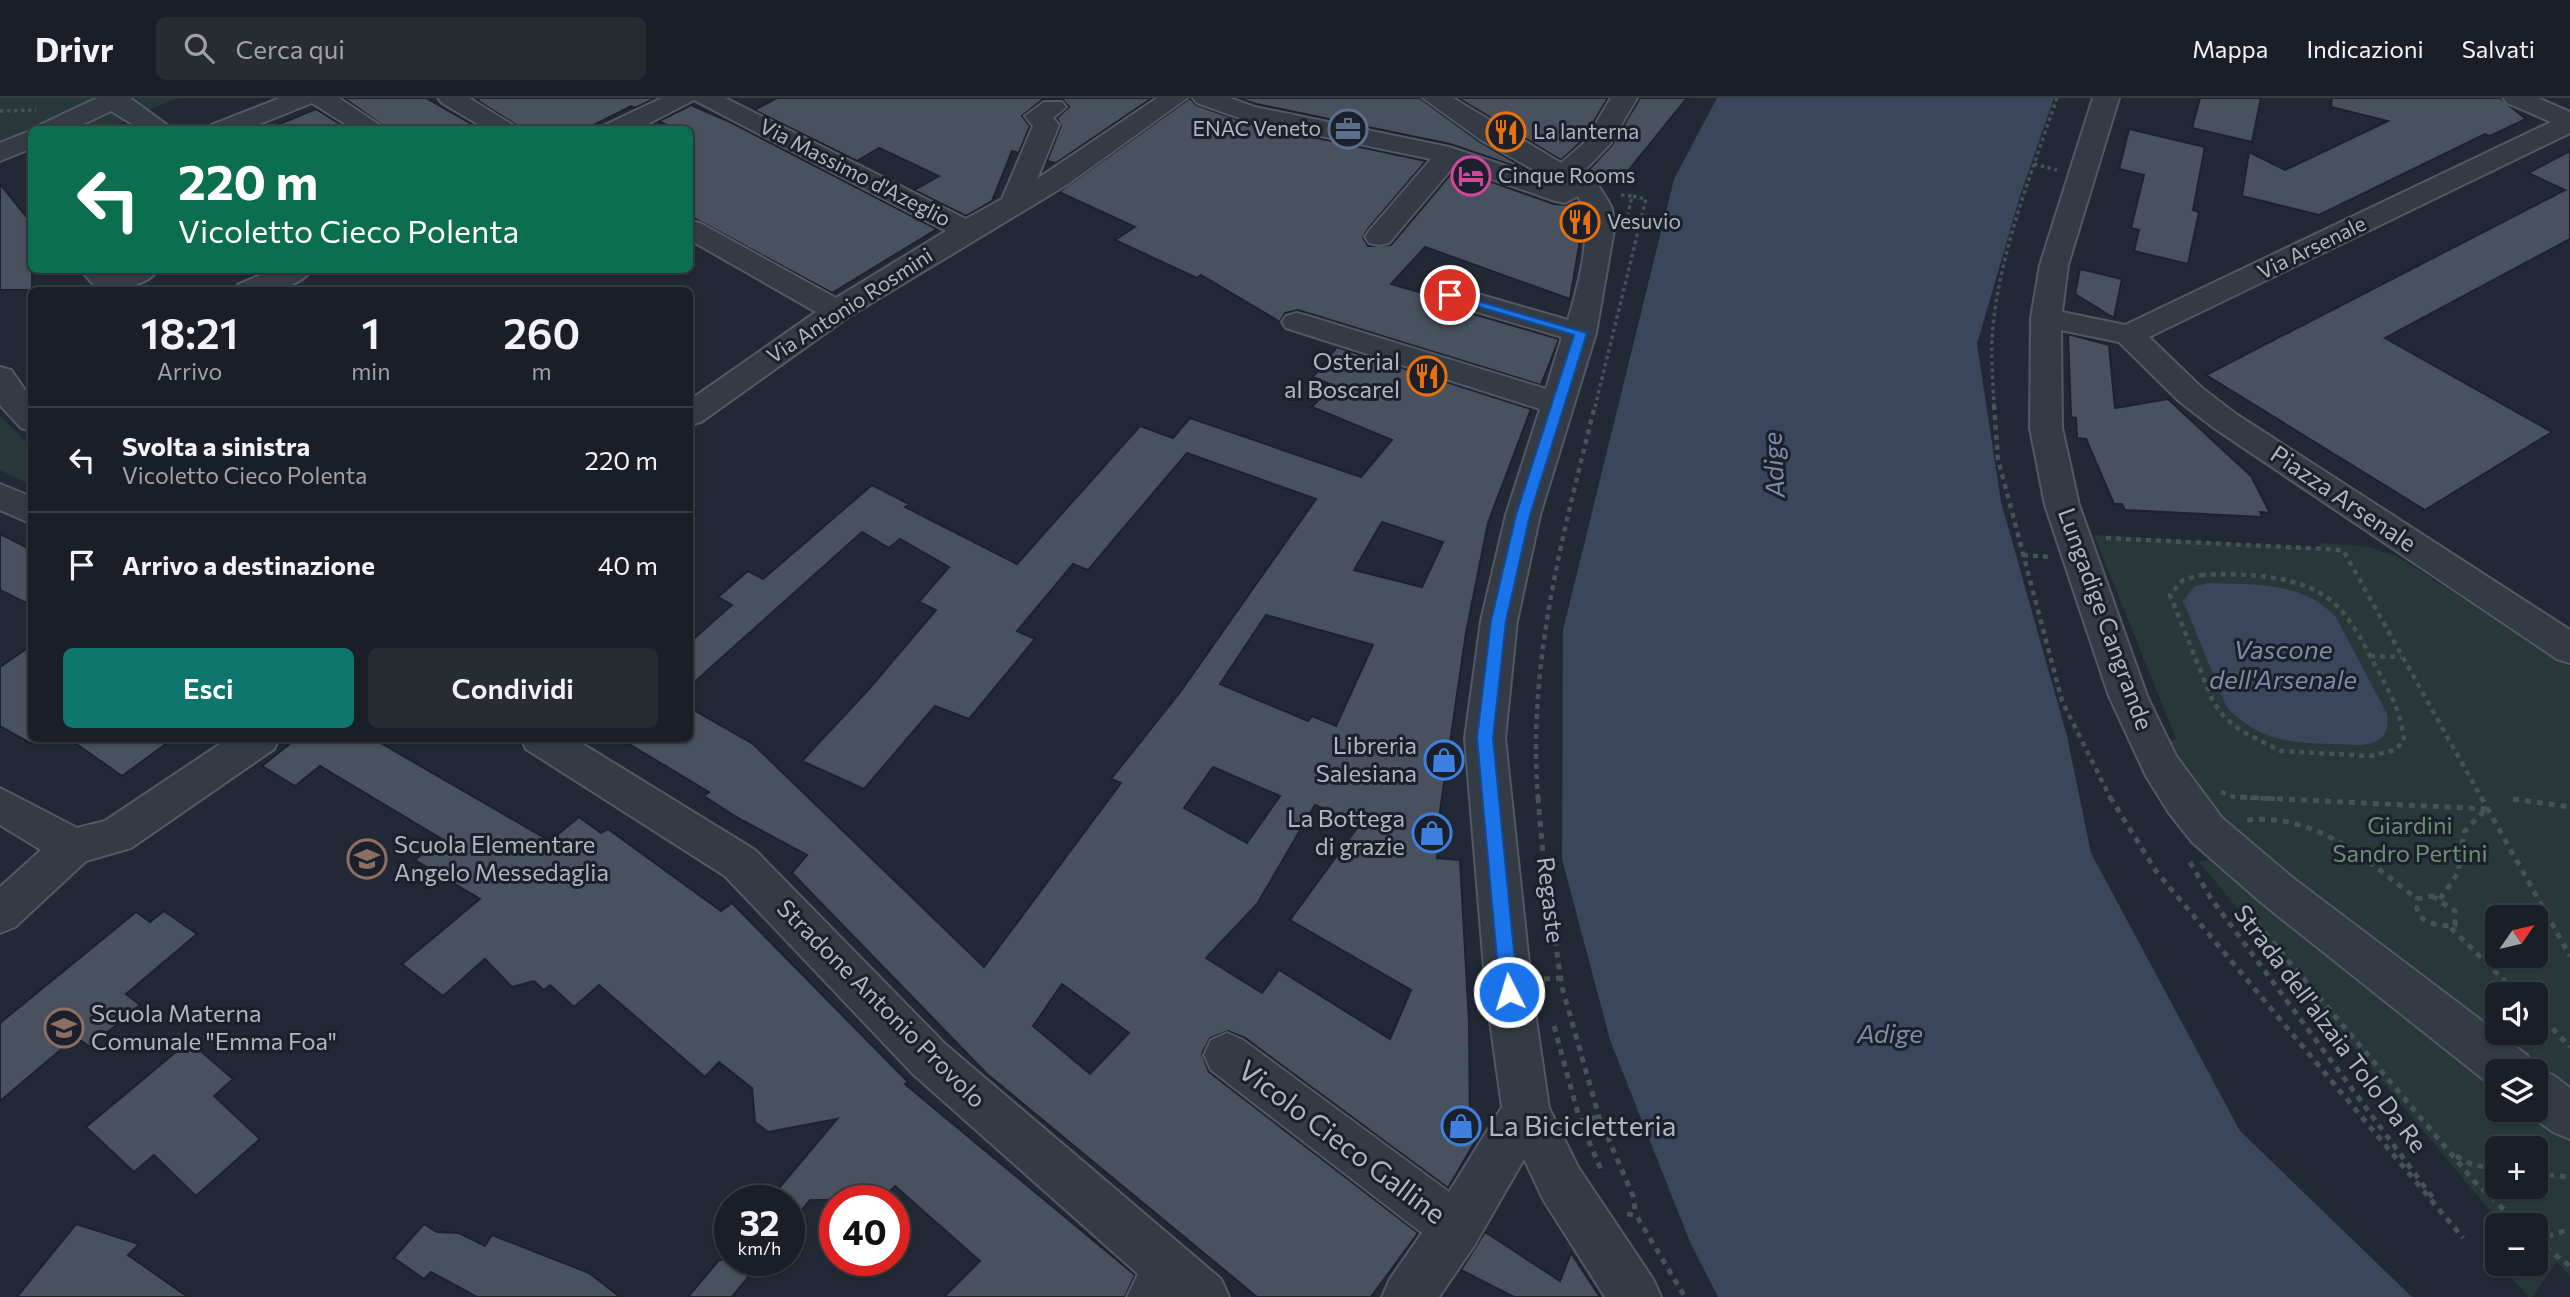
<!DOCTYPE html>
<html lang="it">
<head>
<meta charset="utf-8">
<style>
	:root { --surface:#1a1f27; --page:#272c33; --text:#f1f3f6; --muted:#9fa2a7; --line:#383d44; --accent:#0f766e }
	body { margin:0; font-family:Commissioner,sans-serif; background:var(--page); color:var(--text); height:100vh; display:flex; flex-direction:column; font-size:26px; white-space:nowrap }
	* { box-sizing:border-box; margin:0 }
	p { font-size:23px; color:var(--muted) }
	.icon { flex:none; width:38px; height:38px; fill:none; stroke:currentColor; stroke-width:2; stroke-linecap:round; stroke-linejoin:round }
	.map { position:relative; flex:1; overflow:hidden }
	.drawer { position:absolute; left:28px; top:189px; width:665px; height:455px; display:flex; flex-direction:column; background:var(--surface); border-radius:10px; box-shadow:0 2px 5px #0004,0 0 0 2px var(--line) }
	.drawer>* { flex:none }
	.hud { position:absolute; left:28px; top:28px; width:665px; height:147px; border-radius:10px; box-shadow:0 2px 5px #0004,0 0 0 2px var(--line); background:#0b6e4f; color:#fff; overflow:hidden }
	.needle { width:46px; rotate:56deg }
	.buttons { position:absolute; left:2485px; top:807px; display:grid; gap:14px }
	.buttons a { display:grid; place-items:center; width:63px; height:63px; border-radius:10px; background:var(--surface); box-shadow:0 2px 5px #0004,0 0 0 2px var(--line); font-size:35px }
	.speed { position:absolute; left:714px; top:1087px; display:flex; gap:14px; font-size:35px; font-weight:700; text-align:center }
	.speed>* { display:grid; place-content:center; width:91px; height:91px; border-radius:50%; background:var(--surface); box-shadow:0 2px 5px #0004,0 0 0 2px var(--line); line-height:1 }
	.speed small { font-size:18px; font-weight:400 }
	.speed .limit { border:10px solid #d22; background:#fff; color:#111 }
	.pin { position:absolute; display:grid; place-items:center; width:60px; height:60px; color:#fff; margin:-30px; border:4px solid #fff; border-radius:50%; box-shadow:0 2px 7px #0007 }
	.me { position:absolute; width:77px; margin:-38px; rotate:355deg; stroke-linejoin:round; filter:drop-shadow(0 0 5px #0008) }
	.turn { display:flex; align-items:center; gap:24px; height:147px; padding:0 35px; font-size:32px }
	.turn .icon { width:91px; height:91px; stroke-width:2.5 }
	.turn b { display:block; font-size:49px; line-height:60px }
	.eta { display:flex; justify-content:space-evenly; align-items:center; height:119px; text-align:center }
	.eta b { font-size:42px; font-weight:600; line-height:49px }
	.primary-button { display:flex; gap:14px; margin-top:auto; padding:14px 35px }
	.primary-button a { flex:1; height:80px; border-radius:10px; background:var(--accent); color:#fff; font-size:28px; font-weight:600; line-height:80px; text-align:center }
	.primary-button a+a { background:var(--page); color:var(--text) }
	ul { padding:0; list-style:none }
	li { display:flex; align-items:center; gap:21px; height:105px; padding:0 35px; border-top:2px solid var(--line) }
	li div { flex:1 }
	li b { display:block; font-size:26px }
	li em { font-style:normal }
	header { display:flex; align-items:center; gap:42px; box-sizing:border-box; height:98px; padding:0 35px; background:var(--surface); border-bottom:2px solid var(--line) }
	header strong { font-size:33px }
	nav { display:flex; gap:38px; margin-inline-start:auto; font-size:24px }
	.search { width:490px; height:63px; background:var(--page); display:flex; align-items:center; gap:18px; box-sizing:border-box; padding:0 24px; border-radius:10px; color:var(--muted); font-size:26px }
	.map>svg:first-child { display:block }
	.green { fill:#283839; fill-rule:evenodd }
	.water { fill:#39465c }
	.building { fill:#49505e; stroke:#1d222c; stroke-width:2; fill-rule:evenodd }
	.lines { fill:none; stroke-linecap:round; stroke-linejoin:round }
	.minor-casing { stroke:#535863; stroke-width:4 }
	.path-far2 { stroke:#455357; stroke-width:3.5; stroke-dasharray:3.5 3.5; stroke-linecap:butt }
	.path-far1 { stroke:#455357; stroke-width:4.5; stroke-dasharray:5 5; stroke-linecap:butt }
	.path { stroke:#455357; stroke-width:5; stroke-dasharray:6 6; stroke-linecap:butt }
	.minor { fill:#353b45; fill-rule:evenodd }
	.route { fill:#1a73e8; stroke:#114b97; stroke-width:2 }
	.labels { text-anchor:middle; stroke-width:6; stroke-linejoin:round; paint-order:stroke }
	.far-poi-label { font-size:21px; fill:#b0b5c2; stroke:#1b202a; text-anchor:start }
	.far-street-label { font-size:21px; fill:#b0b5c2; stroke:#1b202a }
	.poi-label { font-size:24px; fill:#b0b5c2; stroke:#1b202a; text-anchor:end }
	.street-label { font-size:24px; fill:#b0b5c2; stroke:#1b202a }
	.park-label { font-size:24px; fill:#6a8f75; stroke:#1b202a }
	.water-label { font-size:26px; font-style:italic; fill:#7b8ba7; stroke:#1b202a }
	.near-poi-label { font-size:28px; fill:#b0b5c2; stroke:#1b202a; text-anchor:start }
	.near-street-label { font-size:28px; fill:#b0b5c2; stroke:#1b202a }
</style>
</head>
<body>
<header>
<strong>Drivr</strong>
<div class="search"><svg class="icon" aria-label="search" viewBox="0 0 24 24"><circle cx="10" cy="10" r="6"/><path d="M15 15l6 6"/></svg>Cerca qui</div>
<nav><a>Mappa</a><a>Indicazioni</a><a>Salvati</a></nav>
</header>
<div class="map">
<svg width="2570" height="1199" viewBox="0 0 2570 1199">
	<rect width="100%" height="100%" fill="#222934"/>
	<g class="green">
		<path d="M0,0H96L0,45Z"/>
		<path d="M139,0H177L106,31L72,32Z"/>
		<path d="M0,318L31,349V387L0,372Z"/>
		<path d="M2094,437L2317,450L2322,445L2369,449L2398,459L2570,568V994L2515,955L2241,740C2212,709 2188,679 2168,642L2176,641ZM2183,503L2248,629L2226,608ZM2497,819H2536V858H2497ZM2497,896H2536V934H2497Z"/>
		<path d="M2213,761L2497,987V1012H2529L2570,1042V1178L2557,1164L2532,1199H2529L2499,1166H2536V1127H2497V1163L2491,1114L2199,764ZM2497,1050H2536V1088H2497Z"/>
	</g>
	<g class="water">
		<path d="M1717,0H2054L2020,98L1977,246L2001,404L2067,638L2091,755L2240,1033L2412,1199H1718L1690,1144L1610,942L1562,761L1563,532L1674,81Z"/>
		<path d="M2210,485C2256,487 2302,483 2336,519L2387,616C2390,636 2381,645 2362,647C2308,644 2264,651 2226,608L2183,503L2195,488Z"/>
	</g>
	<g class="building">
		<path d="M344,0H426L482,32H389Z"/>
		<path d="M480,0H656L635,10L631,8L584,32H524L477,2Z"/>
		<path d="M777,0H1152L1056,65L1047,63L1061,28L1057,20L1069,9L1062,1L1042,2L1022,18L1030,28L1019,55L1012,53L992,103L966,118L914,92L939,78L879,50L857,63L754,12Z"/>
		<path d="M1190,0L1196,7L1247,25L1426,63L1367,132L1363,140L1368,148L1391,147L1455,71L1554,106L1566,107L1577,102L1579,148L1570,201L1425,149L1391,186L1433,198L1439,206L1559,241L1541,287L1298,212L1285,215L1280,224L1201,177L1197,180L1115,142L1135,129L1059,94Z"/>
		<path d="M1238,0H1420L1480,44L1532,74L1450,46L1256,6Z"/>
		<path d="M1458,0H1608L1582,43L1561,62Z"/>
		<path d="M1640,0H1687L1628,73L1624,72L1617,85L1586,75L1612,47Z"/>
		<path d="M2200,0H2261L2252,44L2192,30Z"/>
		<path d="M2332,0H2500L2526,21L2490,38L2485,36L2319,117L2242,98L2249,54L2285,72L2388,23L2331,9Z"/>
		<path d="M691,7L730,24L937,131L832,195L690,118V32H676L659,23Z"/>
		<path d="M316,11L349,32H268L267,31Z"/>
		<path d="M2129,31L2205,49L2193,112L2199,114L2188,166L2134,153L2139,132L2131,130L2144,77L2119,71Z"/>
		<path d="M2570,53V141L2385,240L2552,334L2425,412L2206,277L2565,92L2528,75Z"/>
		<path d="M0,86L32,126V192H0Z"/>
		<path d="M2080,171L2122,181L2114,220L2075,196Z"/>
		<path d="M2068,236L2109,247L2115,310L2168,301L2251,378L2270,415L2260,414L2262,419L2125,412L2122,406H2114L2086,341L2077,340L2076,320L2071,319Z"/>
		<path d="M1337,249L1531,311L1488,425L1466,535L1439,720L1442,721L1437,760L1460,762L1469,923L1470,1038L1476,1042L1448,1090L1245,940L1228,933L1210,940L1202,956L1209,974L1418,1135L1371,1199H1257L987,976L792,775L807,757L738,720L704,698L709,694L619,640H690V610L753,646L984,869L1121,685L1111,681L1181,593L1316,401L1187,355L1088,472L1073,466L1017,533L1035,541L969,621L935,608L864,691L802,663L869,591L936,512L919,504L949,469L900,441L889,450L862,434L690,588V544L732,507L718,499L748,473L763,481L872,387L909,406L905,409L1017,466L1140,328L1173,340L1190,320L1361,379L1392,342L1312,309L1332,287L1313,279ZM1382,424L1443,444L1422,489L1354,472ZM1266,517L1373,547L1336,628L1312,618L1308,623L1220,586ZM1213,669L1280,698L1247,745L1184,710ZM1315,707L1360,726L1290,822L1411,892L1390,941L1279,872L1262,895L1206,860L1257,806ZM1062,886L1129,935L1090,976L1033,928Z"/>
		<path d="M0,436L32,452V508L0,492Z"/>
		<path d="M32,547V646L0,628V569Z"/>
		<path d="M68,640H174L122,678Z"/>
		<path d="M297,640H372L550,743L579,719L601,735L608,731L721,813L732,805L908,984L905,986L1135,1177L1125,1199H944L980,1163L895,1088L881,1102H810L789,1128V1102H769L837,1021L768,1034L755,1024L752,990L719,964L705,979L599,887L574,909L550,887L544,892L534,883L512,889L485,861L443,898L402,866L480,801L415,762L440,740L320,668L295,688L262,668Z"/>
		<path d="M164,813L197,836L126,896L140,907L90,949L76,939L0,1003V925L136,814L150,824Z"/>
		<path d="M189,943L233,981L214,998L260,1041L196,1098L154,1057L134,1074L86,1029Z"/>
		<path d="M76,1126L139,1146L128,1157L188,1199H17Z"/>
		<path d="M424,1126L437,1134L459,1135L485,1148L492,1137L589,1175L620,1199H477L431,1174L424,1181L394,1160Z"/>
		<path d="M1485,1134L1560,1183L1571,1155L1600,1199H1514L1461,1172Z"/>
		<path d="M719,1162H762L732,1199H688Z"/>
	</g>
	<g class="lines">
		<g class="minor-casing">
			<g id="minor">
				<path d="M97,0H130L174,32H142L111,13L71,32H36L40,27Z"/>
				<path d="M280,0H339L387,32H355L312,5L245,32H207L211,27Z"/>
				<path d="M438,0H469L521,32H488L442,5Z"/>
				<path d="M662,0H725L966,121L1002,101L1033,28L1025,18L1044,4H1062L1066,9L1053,20L1059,27L1037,81L1157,0H1187L1068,86L848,219L701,324L690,327V302L816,214L690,142V123L700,125L836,200L946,133L694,2L636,32H601L605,27Z"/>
				<path d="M1193,0H1230L1255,9L1449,49L1536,78L1541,76L1481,42L1423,0H1453L1561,65L1584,45L1611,0H1637L1610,46L1581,76L1597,85L1611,108L1615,126L1596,235L1540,417L1517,523L1505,640L1532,894L1549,1010L1578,1069L1653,1181L1661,1199H1605L1544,1103L1524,1061L1474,1148L1439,1199H1382L1390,1181L1422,1135L1211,972L1204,957L1211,942L1227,935L1243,942L1449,1094L1502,1009L1486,894L1465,640L1481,523L1506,417L1540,311L1286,230L1282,224L1286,218L1297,215L1308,218L1546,291L1562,239L1440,203L1435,197L1440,191L1450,188L1568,222C1578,189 1595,129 1578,98L1565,105L1555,103L1454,68L1389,145L1379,147L1369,145L1365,139L1369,133L1431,61L1248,23L1197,5Z"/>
				<path d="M2093,0H2119L2068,167L2062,214L2125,227L2551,24L2507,5L2503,0H2538L2570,14V35L2149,239L2202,290L2236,316L2570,532V565L2557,561L2214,330L2180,304L2119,244L2061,232L2062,330L2079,407L2147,598L2176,658L2222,720L2293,780L2527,957L2533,972L2553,977L2570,990V1041L2553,1034L2523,1012H2536V973H2497V990L2493,989L2263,806L2192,744L2169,715L2146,678L2109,598L2045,407L2030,330L2031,220L2040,167Z"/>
				<path d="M32,32V50L0,63V45Z"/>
				<path d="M81,172H158C147,188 116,193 98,192Z"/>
				<path d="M273,172H311C296,194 258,194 234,192L239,186Z"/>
				<path d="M0,269L11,272L32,302V333L21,330L0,307Z"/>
				<path d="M0,386L32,399V426L0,412Z"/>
				<path d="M229,640H279L274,651L131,750L86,763L15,829L0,835V789L41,752L0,727V690L77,730L105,723Z"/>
				<path d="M521,640H573L755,752L945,946L1221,1181L1229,1199H1127L1138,1176L913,976L725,778L526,651Z"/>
			</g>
		</g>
		<g class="path-far2">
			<path d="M0,13L36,12"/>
			<path d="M2034,66L2057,72"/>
			<path d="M1621,97L1632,98L1628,116"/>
			<path d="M1595,309L1646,101L1632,98"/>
			<path d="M1994,309C1993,282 1990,255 1993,228C2001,150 2032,74 2057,0"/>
		</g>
		<g class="path-far1">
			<path d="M1994,307L1998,361L2062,603L2111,701"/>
			<path d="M2106,440L2343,452L2482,701"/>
			<path d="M2023,457L2050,459"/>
			<path d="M2201,477C2242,475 2304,476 2335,506C2353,523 2364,547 2376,569C2390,595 2401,613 2404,643L2395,652L2370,658L2281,653L2243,634L2226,621L2213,604L2170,497L2183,482Z"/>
			<path d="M2370,558L2401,559"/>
			<path d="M2221,694L2234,699L2278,701"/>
			<path d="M1538,701C1527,566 1563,437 1595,307"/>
		</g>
		<g class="path">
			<path d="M1538,699L1544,767L1562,889L1599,1019L1633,1098L1636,1117"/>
			<path d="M2110,699L2156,773L2463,1140"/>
			<path d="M2241,699L2487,711"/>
			<path d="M2481,699L2570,858"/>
			<path d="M2513,701L2570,709"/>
			<path d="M2247,722C2316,715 2365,761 2417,801"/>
			<path d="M2190,764L2210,799L2435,1103"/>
			<path d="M2432,798L2455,813V827C2437,829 2413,825 2417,801Z"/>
			<path d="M2440,801L2458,775L2464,734L2486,711"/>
			<path d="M2249,816L2474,1083L2520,1127"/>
			<path d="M2451,830L2518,896"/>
			<path d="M1544,881L1560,880"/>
			<path d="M2536,913L2570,949"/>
			<path d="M1554,928L1580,1023L1603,1076"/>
			<path d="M1580,1023L1599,1019"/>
			<path d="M2456,1058L2471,1066L2497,1072"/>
			<path d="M2536,1076L2570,1079"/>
			<path d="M1627,1116L1636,1117L1685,1199"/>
			<path d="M2536,1142L2570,1168"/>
			<path d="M2536,1142L2570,1131"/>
		</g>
		<use href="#minor" class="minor"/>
	</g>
	<path class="route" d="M1446,194L1587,235L1530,417L1506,523L1493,640L1518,894L1516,900L1509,902L1502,900L1500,894L1477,640L1491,523L1516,417L1574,237L1446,199Z"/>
	<defs>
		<g id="office-ring" transform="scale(2.0125)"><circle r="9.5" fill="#1b202a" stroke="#5c6f8a" stroke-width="1.5"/><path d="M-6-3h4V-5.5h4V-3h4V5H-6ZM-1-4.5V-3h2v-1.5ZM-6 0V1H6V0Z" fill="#5c6f8a"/></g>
		<g id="restaurant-ring" transform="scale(2.0125)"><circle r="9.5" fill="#1b202a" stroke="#e8710a" stroke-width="1.5"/><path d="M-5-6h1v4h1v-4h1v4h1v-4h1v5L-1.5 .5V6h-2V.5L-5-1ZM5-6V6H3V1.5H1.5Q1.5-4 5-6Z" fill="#e8710a"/></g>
		<g id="hotel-ring" transform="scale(2.0125)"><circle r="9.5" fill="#1b202a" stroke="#d1479c" stroke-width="1.5"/><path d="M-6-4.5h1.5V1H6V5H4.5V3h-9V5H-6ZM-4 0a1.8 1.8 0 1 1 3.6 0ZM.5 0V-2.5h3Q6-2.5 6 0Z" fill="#d1479c"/></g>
		<g id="shop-ring" transform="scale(2.0125)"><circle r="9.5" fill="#1b202a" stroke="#3f7fe0" stroke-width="1.5"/><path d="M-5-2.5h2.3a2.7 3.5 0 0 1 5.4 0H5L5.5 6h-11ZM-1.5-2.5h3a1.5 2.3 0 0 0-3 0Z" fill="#3f7fe0"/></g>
		<g id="school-ring" transform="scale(2.0125)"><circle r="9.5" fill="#1b202a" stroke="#8d6e63" stroke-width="1.5"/><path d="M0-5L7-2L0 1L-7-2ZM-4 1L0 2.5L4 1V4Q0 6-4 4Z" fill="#8d6e63"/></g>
	</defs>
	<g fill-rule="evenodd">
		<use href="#office-ring" x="1348" y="31"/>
		<use href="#restaurant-ring" x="1506" y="34"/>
		<use href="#hotel-ring" x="1471" y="78"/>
		<use href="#restaurant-ring" x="1580" y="124"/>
		<use href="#restaurant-ring" x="1427" y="278"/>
		<use href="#shop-ring" x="1444" y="662"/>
		<use href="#shop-ring" x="1432" y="735"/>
		<use href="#school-ring" x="367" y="761"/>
		<use href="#school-ring" x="64" y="930"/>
		<use href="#shop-ring" x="1461" y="1028"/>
	</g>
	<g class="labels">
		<g class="far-poi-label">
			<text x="1321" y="38" text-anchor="end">ENAC Veneto</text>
			<text x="1533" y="41">La lanterna</text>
			<text x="1498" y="85">Cinque Rooms</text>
			<text x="1607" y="131">Vesuvio</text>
		</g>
		<g class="far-street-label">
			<text transform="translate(855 75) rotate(27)" y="7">Via Massimo d'Azeglio</text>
			<text transform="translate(2312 150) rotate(-26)" y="7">Via Arsenale</text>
			<text transform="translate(850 208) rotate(-33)" y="7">Via Antonio Rosmini</text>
		</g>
		<g class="poi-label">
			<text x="1400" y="272">Osterial<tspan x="1400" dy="28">al Boscarel</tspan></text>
			<text x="1417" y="656">Libreria<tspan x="1417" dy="28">Salesiana</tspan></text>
			<text x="1405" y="729">La Bottega<tspan x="1405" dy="28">di grazie</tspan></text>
			<text x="394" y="755" text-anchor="start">Scuola Elementare<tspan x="394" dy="28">Angelo Messedaglia</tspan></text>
			<text x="91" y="924" text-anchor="start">Scuola Materna<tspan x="91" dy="28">Comunale "Emma Foa"</tspan></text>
		</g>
		<g class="street-label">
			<text transform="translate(2343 401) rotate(34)" y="8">Piazza Arsenale</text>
			<text transform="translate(2105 521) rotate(70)" y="8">Lungadige Cangrande</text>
			<text transform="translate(1550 802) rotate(83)" y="8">Regaste</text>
			<text transform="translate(881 906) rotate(45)" y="8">Stradone Antonio Provolo</text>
			<text transform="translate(2330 931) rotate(53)" y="8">Strada dell'alzaia Tolo Da Re</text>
		</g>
		<g class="park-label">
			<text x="2410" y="736">Giardini<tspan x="2410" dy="28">Sandro Pertini</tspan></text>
		</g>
		<g class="water-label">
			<text transform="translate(1774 367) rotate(-93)" y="9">Adige</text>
			<text x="2283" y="561">Vascone<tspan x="2283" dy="30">dell'Arsenale</tspan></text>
			<text x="1890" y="945">Adige</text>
		</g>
		<g class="near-poi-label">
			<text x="1488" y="1038">La Bicicletteria</text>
		</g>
		<g class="near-street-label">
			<text transform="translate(1342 1044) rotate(37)" y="10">Vicolo Cieco Galline</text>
		</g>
	</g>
</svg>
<div class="buttons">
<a><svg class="needle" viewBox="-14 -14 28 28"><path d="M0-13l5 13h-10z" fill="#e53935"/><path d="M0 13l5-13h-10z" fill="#9fa2a7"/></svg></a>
<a><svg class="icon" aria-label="sound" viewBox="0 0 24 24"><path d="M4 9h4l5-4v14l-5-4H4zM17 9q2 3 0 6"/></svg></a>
<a><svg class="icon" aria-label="layers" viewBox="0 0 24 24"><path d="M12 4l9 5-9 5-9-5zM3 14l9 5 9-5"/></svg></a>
<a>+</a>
<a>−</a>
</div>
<div class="speed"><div>32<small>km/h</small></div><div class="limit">40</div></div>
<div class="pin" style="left:1450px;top:197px;background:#d93025"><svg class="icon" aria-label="arrive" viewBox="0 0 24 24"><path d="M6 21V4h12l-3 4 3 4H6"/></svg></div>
<svg class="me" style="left:1509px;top:894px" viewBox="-20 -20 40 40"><circle r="17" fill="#1a73e8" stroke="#fff" stroke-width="3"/><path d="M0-11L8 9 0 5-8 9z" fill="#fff"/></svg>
<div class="hud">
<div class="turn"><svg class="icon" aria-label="left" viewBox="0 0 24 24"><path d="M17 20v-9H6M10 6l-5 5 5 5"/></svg><div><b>220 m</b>Vicoletto Cieco Polenta</div></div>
</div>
<section class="drawer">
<div class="eta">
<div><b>18:21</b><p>Arrivo</p></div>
<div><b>1</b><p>min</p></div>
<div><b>260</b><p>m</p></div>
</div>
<ul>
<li><svg class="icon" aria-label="left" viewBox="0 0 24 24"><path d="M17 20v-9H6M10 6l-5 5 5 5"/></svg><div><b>Svolta a sinistra</b><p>Vicoletto Cieco Polenta</p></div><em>220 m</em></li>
<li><svg class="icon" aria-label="arrive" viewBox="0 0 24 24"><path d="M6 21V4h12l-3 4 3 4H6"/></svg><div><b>Arrivo a destinazione</b></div><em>40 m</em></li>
</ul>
<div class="primary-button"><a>Esci</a><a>Condividi</a></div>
</section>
</div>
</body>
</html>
